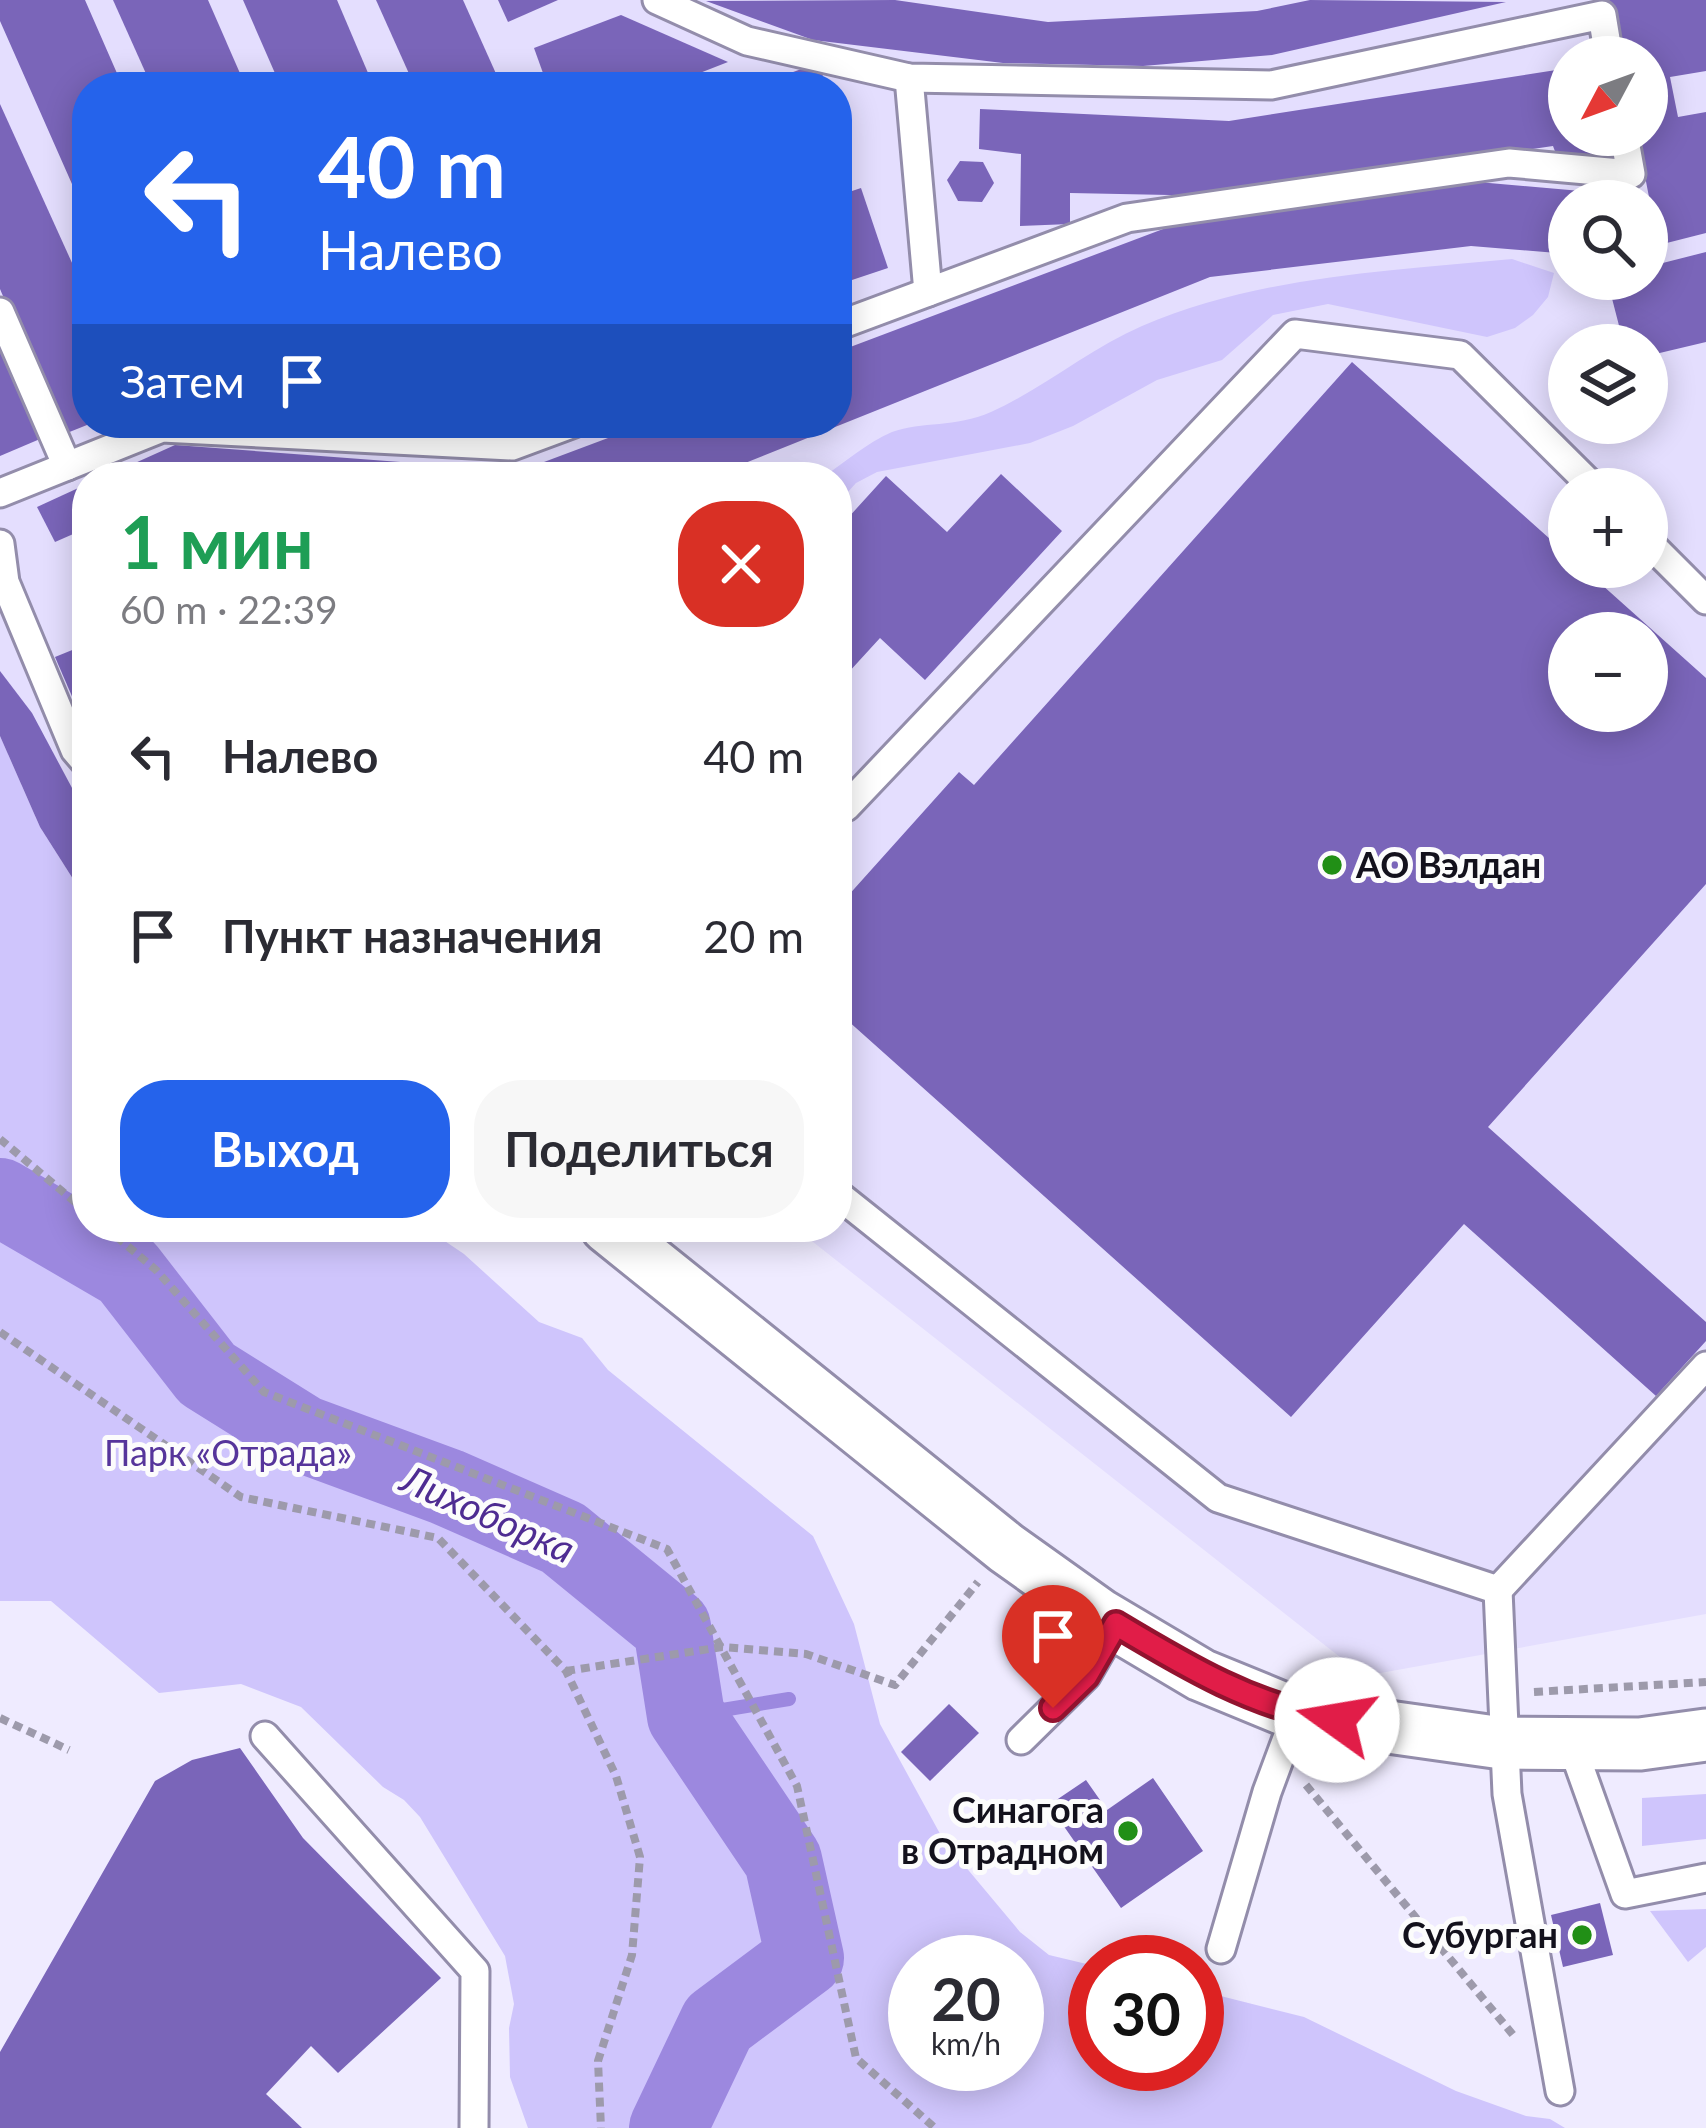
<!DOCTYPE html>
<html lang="ru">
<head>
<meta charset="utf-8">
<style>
	:root { --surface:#fff; --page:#f7f7f7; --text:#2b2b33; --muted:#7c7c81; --accent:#2563eb }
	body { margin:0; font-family:Lato,sans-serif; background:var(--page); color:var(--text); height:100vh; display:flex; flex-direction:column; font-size:45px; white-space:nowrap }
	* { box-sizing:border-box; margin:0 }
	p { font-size:39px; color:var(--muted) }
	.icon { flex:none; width:66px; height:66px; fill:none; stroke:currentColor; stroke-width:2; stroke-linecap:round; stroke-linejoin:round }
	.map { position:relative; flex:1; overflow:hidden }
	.panel { position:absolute; left:72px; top:462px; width:780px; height:780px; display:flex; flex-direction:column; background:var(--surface); border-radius:48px; box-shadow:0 6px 30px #0003 }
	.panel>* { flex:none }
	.banner { position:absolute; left:72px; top:72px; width:780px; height:366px; border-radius:48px; box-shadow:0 6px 30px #0003; background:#2563eb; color:#fff; overflow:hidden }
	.needle { width:78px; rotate:229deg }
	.fabs { position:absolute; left:1548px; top:36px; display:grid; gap:24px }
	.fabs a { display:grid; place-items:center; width:120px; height:120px; border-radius:50%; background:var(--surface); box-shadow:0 6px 30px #0003; font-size:60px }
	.speed { position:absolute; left:888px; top:1935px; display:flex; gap:24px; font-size:60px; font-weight:700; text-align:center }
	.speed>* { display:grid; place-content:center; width:156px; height:156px; border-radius:50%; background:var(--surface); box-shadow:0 6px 30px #0003; line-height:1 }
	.speed small { font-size:30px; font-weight:400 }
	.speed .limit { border:18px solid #d22; background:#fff; color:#111 }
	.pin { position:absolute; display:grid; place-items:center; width:102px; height:102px; color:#fff; margin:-123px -51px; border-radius:50% 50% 50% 0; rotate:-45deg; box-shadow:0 0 12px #0007 }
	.pin .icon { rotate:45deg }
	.me { position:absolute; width:132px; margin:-66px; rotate:283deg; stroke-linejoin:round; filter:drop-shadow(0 0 9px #0008) }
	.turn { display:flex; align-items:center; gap:42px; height:252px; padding:0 48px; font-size:54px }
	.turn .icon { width:156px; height:156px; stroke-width:2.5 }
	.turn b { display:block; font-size:84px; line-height:102px }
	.then { display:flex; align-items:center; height:114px; padding:0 48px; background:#0003; gap:24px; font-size:45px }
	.round { display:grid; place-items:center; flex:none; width:126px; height:126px; border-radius:48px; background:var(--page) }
	.overview { display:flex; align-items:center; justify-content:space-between; height:204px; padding:0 48px }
	h1 { font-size:72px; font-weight:700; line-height:90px; color:#1e9e55 }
	.action { display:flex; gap:24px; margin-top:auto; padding:24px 48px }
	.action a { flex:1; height:138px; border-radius:48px; background:var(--accent); color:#fff; font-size:48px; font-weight:700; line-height:138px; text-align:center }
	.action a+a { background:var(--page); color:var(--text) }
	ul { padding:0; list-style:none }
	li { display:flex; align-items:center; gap:36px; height:180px; padding:0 48px }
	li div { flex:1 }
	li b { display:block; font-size:45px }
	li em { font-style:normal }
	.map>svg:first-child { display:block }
	.built { fill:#e4defe; fill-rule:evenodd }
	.green { fill:#cfc5fc; fill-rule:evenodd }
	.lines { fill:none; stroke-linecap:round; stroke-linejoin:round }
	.stream { stroke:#9c88df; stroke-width:14 }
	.river { stroke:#9c88df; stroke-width:78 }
	.building { fill:#7a65b9; fill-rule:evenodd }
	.lane-casing { stroke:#938dab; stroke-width:33 }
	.street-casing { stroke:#938dab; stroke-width:57 }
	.path { stroke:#9d9aab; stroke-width:8; stroke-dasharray:9 6; stroke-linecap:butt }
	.lane { stroke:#fff; stroke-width:27 }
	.street { stroke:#fff; stroke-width:51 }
	.route-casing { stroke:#92132f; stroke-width:30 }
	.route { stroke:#e11d48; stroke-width:21 }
	.poi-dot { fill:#218f16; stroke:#fcfcfc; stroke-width:4.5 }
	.labels { text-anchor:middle; stroke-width:10; stroke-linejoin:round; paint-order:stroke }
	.poi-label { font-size:36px; font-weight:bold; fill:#13111c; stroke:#fcfcfc; text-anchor:end }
	.park-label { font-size:36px; fill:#56359b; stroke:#fcfcfc }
	.water-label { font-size:39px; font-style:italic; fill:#4e2c92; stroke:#fcfcfc }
</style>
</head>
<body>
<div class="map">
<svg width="1706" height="2128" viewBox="0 0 1706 2128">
	<rect width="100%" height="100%" fill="#efebff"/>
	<path class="built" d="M0,0H1706V1614L1364,1676L794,1227H837V477H87V901L40,827L0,736ZM1569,57H1647V135H1569ZM87,87H837V423H87ZM1569,201H1647V279H1569ZM1569,345H1647V423H1569ZM1569,489H1647V567H1569ZM1569,633H1647V711H1569Z"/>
	<g class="green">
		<path d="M1512,259L1554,273L1548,297L1533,315L1515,328L1487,337L1328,304L1273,315L1222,360L1157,380L1073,426L1030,443L877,472L856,483L837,504V477H823C844,463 868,442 892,432C922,421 955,428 991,412C1044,388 1089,349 1142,326C1258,276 1388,271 1512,259Z"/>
		<path d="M0,736L40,827L87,901V1227H424L464,1254L539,1322L582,1338L608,1370L813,1536L854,1624L880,1724L944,1841L1020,1932L1049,1955L1095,1966V2064H1197V1990L1304,2017L1456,2091L1526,2116L1550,2119L1565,2128H528L510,2077L509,2028L514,2004L505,1956L420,1817L404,1800L383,1787L301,1707L241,1684L159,1693L51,1601H0ZM915,1962H1017V2064H915Z"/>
		<path d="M1706,1794V1839L1642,1846V1798Z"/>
		<path d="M1706,1909V1947L1688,1962L1650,1911Z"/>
	</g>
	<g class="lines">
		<path class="stream" d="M686,1716L789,1699"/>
		<path class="river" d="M0,1197L127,1271L207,1374L303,1434L447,1487L563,1538L672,1627L686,1716L783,1860L805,1958L718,2023L668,2128"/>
	</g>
	<g class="building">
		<path d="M0,0H85L123,87H87V218L0,21Z"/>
		<path d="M113,0H208L246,87H152Z"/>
		<path d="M243,0H337L374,87H281Z"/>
		<path d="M376,0H463L502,87H415Z"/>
		<path d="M498,0H558L508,22Z"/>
		<path d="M895,0L1048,22L1257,11L1310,0L1506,2L1272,55L1143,66L1003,63L813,40L706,1Z"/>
		<path d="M1609,0H1706V71L1670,77L1678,117L1706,112V233L1647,248V201H1569V254L1471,246L1210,277L710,477H104L175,445L520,471L648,423H837V352L1187,220L1455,180L1649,197L1637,135H1647V57H1621Z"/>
		<path d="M621,15L728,62L664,87H548L534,48Z"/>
		<path d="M818,63L827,87H754V86Z"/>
		<path d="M1569,68V135H1613L1615,151L1559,162L1553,146L1219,196L1070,193V224L1020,226L1021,154L979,149L980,109L1229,121Z"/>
		<path d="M0,104L87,296V425L62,435L0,289Z"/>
		<path d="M837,117L850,151L837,156Z"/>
		<path d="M960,161L983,162L994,183L982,202L958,201L947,180Z"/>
		<path d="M861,188L888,268L837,285V196Z"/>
		<path d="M1706,252V342L1647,356V345H1624L1607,279H1647V267Z"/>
		<path d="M0,348L40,439L0,456Z"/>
		<path d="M1352,362L1569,556V567H1582L1706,678V884L1488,1127L1706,1322V1341L1656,1396L1464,1224L1291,1417L837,1011V908L959,772L974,785ZM1569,633H1647V711H1569Z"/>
		<path d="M1001,474L1062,531L925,680L880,638L837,685V530L886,476L947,532Z"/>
		<path d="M87,484V528L55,542L37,507Z"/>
		<path d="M87,644V697L74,701L55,657Z"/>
		<path d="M0,671L32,713L87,816V901L40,827L0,736Z"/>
		<path d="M949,1704L979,1733L930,1781L901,1752Z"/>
		<path d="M240,1748L303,1838L441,1978L338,2073L311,2046L266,2094L302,2128H0V2052L155,1781L192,1760Z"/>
		<path d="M1153,1778L1203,1851L1121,1908L1049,1805L1086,1780L1107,1810Z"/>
		<path d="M1600,1903L1613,1955L1563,1967L1551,1915Z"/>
	</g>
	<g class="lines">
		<g class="lane-casing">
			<g id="lane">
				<path d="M657,0L747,41L909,78L1271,85L1602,15L1609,57"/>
				<path d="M909,78L928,292"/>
				<path d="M0,312L67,466"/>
				<path d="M837,326L1127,218L1509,163L1631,174L1624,135"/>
				<path d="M0,493L162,428L512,446L574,423"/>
				<path d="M1647,541L1706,600"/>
				<path d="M0,544L5,582L75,750L87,764"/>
				<path d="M837,809L846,807L1295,334L1460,355L1595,489"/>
				<path d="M837,1194L1218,1498L1498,1590L1706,1366"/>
				<path d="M1498,1590L1507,1794L1560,2091"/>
				<path d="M265,1736L475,1971L474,2128"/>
				<path d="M1021,1740L1086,1676L1116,1624"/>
				<path d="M1571,1743L1625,1894L1706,1878"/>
				<path d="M1221,1949L1267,1792L1296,1714"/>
			</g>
		</g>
		<g class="street-casing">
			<path id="street" d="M607,1227L1006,1548L1100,1615L1201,1675L1296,1714L1502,1743L1640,1744L1706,1735"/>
		</g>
		<g class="path">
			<path d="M0,1139L87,1212"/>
			<path d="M105,1227L156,1270L264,1392L667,1549L797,1786L856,2058L935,2128"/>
			<path d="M0,1332L241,1497L438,1538L566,1671L616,1776L640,1857L632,1955L598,2061L601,2128"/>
			<path d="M566,1671L722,1647L806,1654L895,1685L978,1582"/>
			<path d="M1534,1692L1706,1682"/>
			<path d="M0,1718L69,1750"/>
			<path d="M1306,1785L1514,2036"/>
		</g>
		<use href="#lane" class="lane"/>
		<use href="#street" class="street"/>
	</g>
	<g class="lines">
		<g class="route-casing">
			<path id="route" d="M1053,1708L1086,1676L1116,1624C1186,1666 1256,1708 1337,1720"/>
		</g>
		<use href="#route" class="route"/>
	</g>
	<g class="poi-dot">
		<circle cx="1332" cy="865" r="12"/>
		<circle cx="1128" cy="1831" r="12"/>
		<circle cx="1582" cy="1935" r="12"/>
	</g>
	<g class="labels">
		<g class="poi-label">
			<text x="1356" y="878" text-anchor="start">АО Вэлдан</text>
			<text x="1104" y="1823">Синагога<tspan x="1104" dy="41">в Отрадном</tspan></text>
			<text x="1558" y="1948">Субурган</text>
		</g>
		<g class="park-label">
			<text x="228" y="1466">Парк «Отрада»</text>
		</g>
		<g class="water-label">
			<text transform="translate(488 1514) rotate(24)" y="14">Лихоборка</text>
		</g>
	</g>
</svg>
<div class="fabs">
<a><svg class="needle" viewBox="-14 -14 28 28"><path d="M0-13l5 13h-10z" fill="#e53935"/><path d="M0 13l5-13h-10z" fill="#7c7c81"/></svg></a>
<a><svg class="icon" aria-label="search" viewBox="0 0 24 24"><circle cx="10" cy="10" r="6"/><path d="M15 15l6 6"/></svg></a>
<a><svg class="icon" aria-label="layers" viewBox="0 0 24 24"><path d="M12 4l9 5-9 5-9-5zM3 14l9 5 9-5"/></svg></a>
<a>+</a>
<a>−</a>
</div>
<div class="speed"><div>20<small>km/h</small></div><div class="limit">30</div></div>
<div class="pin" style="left:1053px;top:1708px;background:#d93025"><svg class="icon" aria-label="arrive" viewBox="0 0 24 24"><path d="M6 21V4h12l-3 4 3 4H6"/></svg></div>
<svg class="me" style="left:1337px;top:1720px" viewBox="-20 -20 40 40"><circle r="19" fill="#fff"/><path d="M0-13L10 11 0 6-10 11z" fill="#e11d48"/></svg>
<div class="banner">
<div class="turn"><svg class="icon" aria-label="left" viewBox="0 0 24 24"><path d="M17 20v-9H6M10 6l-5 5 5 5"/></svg><div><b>40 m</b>Налево</div></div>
<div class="then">Затем<svg class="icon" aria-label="arrive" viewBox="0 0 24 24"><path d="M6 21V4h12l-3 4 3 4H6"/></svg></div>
</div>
<section class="panel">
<div class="overview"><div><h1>1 мин</h1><p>60 m · 22:39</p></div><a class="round" style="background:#d93025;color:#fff"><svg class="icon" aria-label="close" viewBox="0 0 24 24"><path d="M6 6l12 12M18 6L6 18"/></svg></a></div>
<ul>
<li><svg class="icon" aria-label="left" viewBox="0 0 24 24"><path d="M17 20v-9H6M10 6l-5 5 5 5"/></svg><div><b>Налево</b></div><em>40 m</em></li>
<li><svg class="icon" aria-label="arrive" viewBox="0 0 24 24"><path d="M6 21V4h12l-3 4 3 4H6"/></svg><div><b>Пункт назначения</b></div><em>20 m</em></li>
</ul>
<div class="action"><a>Выход</a><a>Поделиться</a></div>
</section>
</div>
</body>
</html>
